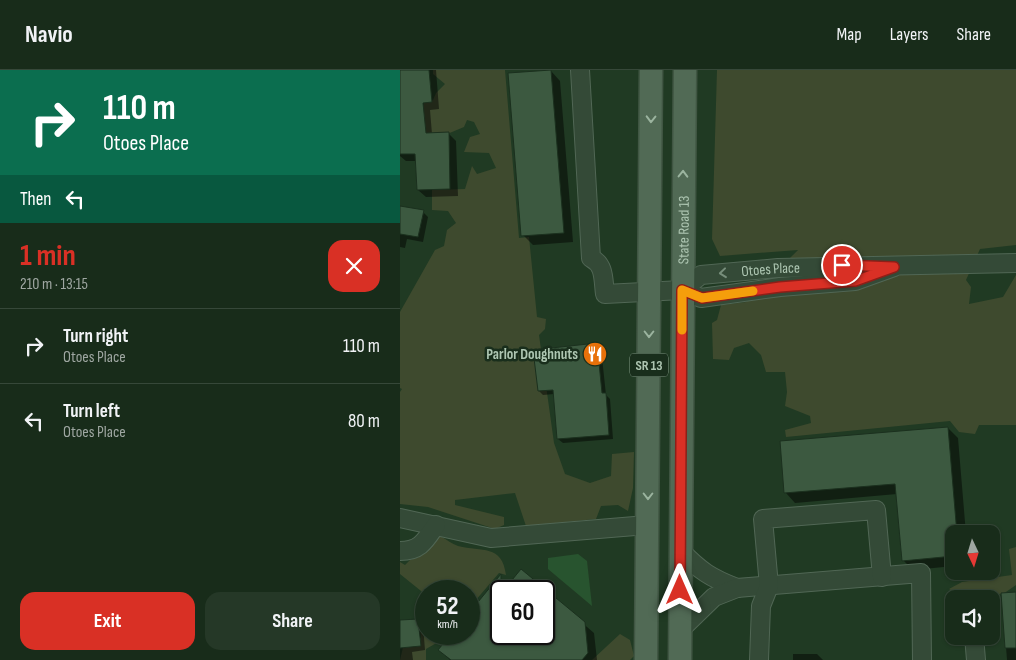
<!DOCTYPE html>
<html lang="en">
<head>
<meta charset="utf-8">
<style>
	:root { --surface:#182c1a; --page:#253827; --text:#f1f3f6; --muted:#9fa7a2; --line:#364839; --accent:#d93025 }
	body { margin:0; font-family:"Sofia Sans Condensed",sans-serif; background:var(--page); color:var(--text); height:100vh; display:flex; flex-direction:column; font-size:19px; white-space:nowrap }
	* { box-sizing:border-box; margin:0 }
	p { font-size:16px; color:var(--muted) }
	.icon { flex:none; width:28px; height:28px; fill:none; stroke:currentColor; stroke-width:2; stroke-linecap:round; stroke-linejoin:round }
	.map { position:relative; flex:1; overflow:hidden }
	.details { display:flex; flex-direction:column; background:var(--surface); width:400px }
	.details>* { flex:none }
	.banner { background:#0b6e4f; color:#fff; overflow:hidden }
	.needle { width:32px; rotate:176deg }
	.tools { position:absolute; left:545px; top:455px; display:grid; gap:10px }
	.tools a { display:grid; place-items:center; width:55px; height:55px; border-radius:10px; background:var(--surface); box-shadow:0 1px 4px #0004,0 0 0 1px var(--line); font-size:25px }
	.speed { position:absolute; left:15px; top:510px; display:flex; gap:10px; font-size:25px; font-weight:700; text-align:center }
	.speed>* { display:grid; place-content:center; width:65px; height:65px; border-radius:50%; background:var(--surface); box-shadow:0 1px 4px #0004,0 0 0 1px var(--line); line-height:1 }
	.speed small { font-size:12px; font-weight:400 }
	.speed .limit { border:2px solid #111; border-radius:8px; background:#fff; color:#111 }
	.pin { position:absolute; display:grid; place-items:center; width:42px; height:42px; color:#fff; margin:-21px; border:2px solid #fff; border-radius:50%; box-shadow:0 1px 5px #0007 }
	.me { position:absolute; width:55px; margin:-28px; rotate:0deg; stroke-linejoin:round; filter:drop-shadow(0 0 4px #0008) }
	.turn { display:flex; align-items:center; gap:18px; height:105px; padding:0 20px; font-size:22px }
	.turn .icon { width:65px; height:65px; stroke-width:2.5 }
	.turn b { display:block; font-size:35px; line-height:42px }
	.then { display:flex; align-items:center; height:48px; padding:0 20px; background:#0003; gap:10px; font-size:19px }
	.round { display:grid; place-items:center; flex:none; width:52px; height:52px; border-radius:15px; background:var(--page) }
	.summary { display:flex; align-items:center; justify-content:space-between; height:85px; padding:0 20px }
	h1 { font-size:30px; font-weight:700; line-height:38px; color:var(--accent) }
	.button { display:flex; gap:10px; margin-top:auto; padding:10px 20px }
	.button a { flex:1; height:58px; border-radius:15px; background:var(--accent); color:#fff; font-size:20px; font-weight:700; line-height:58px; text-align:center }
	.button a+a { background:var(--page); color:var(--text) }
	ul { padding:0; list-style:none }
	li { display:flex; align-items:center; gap:15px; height:75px; padding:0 20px; border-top:1px solid var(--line) }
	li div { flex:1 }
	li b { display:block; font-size:19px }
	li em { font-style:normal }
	header { display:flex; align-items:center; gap:30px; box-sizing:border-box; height:70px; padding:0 25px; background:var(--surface); border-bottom:1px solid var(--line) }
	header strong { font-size:24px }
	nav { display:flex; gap:28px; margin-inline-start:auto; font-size:18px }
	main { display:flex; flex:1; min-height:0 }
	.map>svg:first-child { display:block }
	.green { fill:#3e4a2e }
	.water { fill:#28542f }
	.shadow { fill:#0007; fill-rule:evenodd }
	.building { fill:#3c5940; stroke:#1b301e }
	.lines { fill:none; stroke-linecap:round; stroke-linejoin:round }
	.minor-casing { stroke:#516755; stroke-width:20 }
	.major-casing { stroke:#405643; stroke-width:25 }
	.minor { stroke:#344a37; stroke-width:18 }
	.major { stroke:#516a55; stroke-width:22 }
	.oneway { stroke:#9bb49f }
	.oneway2 { stroke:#778e7b }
	.route-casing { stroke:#8d1f18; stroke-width:12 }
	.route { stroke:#d93025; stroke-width:9 }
	.slow { stroke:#f59e0b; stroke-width:9 }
	.labels { text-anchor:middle; stroke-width:5; stroke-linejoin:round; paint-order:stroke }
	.shield { fill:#192e1c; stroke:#819885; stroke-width:1 }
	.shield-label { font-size:14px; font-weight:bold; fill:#aec6b2 }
	.street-label { font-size:15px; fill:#aec6b2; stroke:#192e1c }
	.poi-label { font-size:15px; font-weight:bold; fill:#aec6b2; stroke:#192e1c; text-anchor:end }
</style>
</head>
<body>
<header>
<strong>Navio</strong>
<nav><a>Map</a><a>Layers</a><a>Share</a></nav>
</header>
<main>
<section class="details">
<div class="banner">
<div class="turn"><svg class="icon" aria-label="right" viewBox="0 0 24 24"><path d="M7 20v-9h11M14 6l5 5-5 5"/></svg><div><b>110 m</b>Otoes Place</div></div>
<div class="then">Then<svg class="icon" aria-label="left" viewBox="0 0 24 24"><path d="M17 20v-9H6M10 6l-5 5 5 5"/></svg></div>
</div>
<div class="summary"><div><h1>1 min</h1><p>210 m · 13:15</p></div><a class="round" style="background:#d93025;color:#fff"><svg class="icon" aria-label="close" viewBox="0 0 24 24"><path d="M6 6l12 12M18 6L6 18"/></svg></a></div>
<ul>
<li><svg class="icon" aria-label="right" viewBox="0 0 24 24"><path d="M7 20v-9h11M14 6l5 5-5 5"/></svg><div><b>Turn right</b><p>Otoes Place</p></div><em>110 m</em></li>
<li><svg class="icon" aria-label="left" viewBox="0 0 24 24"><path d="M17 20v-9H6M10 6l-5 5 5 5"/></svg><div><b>Turn left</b><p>Otoes Place</p></div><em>80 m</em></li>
</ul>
<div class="button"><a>Exit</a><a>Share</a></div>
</section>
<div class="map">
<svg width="616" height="590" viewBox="0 0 616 590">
	<rect width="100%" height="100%" fill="#203a23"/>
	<g class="green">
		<path d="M33,0H105L119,168L129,167L137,247L146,249L145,259L139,265L154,373L165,404L190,413L211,406L212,384L234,382L233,418L228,441L218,435L201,436L196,449L126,456L115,423L55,430V435L104,447V455L95,459L28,437L0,434V322L2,319L0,318V242L35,180L44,176L47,160L56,153L48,141L32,140V120L65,119L72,96L77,104L96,98L89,83L64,82L70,67L80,64L74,52L67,50L64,57L40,67L16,64L24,44V33L33,30L36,23L45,14L33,4Z"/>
		<path d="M317,0H616V175L580,179L566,210L571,217L569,234L603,227L616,205V355H579L575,364L559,362L550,351L386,367L385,360L411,353L410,346L385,336L387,322L385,302H366L361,285L349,273L334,278L329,290L313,289L312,253L317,250L321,235L346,232L398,180L320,186L312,169Z"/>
		<path d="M40,466C46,469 52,474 58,476C82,482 102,474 106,505L99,503L69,538V521H26V525L0,504V492L5,495L10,490L19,487Z"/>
		<path d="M616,477V515L603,524L563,527L549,519L562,512L612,505L609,479Z"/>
		<path d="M26,540V564H46L40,571L26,579V590H0L4,573L21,568L19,552Z"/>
		<path d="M220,564L230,570L234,586L230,590H192Z"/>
	</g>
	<path class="water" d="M178,484L187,491L192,536L148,499V488Z"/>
	<g class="shadow">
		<path d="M0,0H36L39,39L30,40L32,64L48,63L56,71L58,126L26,127L18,120L17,91H6L0,86Z"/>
		<path d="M151,1L160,11L173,172L133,175L123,165Z"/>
		<path d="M0,137L23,142L28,147L23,172L7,169L5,178L0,177Z"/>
		<path d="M196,274L201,278L206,325L210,329L213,369L163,373L158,369L154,324L143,325L139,321Z"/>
		<path d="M548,358L558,368L566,464H554V496L513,500L503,490L497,424L395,433L386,423Z"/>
		<path d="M122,501L194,563L197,590H50L40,580L53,564H69V545L99,508L109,516ZM101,521H144V564H101Z"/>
		<path d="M616,523V590H607L602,524Z"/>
		<path d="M18,550L23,555L25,580L12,582L13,590H0V552Z"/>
		<path d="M393,584H417L423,590H393Z"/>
	</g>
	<g class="building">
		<path d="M0,0H29L32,32L23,33L26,63L49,62L50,119L17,120L15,84H0Z"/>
		<path d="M151,0L164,163L121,166L108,3Z"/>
		<path d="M0,136L24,140L18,167L0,164Z"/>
		<path d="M197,273L202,323H206L209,365L157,369L153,320L138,321L133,280Z"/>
		<path d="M548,357L557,464H554V486L502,491L495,414L384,423L380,371Z"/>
		<path d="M121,499L185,552L188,583L182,590H51L38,580L51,564H69V543L101,504V564H144V521H103Z"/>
		<path d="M616,522V578H605L601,523Z"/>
		<path d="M18,549L21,576L0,578V550Z"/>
	</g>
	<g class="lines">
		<g class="minor-casing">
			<g id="minor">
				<path d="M180,0L191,188C205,195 203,209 205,224L282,220L301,228L380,217L455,211L494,197"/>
				<path id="s1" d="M282,220L301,205L378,198L616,193"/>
				<path d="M0,448L91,468L247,455"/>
				<path d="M0,481C20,481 25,471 36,455"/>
				<path d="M281,481C300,501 311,508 337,518"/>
				<path d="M280,560L314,527L337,518L521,503L522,590"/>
				<path d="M574,566L576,590"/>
				<path d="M359,590L361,536L369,516L363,449L476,440L482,507"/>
			</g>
		</g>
		<g class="major-casing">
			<g id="major">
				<path d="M246,590L251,0"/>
				<path id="s2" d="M280,590L285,0"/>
			</g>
		</g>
		<use href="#minor" class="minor"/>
		<use href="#major" class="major"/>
	</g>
	<defs><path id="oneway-chevron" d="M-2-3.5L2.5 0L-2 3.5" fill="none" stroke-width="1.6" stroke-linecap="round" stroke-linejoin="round" transform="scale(1.25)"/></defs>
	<g class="oneway">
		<use href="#oneway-chevron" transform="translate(251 49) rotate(91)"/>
		<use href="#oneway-chevron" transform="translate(283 104) rotate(-89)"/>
		<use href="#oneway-chevron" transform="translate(249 264) rotate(90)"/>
		<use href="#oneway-chevron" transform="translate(248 426) rotate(90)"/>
	</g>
	<use class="oneway2" href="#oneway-chevron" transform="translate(323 203) rotate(174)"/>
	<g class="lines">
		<g class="route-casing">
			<path id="route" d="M280,520L282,220L302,228L380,217L455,211L494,197L442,195"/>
		</g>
		<use href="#route" class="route"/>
		<path class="slow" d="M282,260V220L302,228L353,221"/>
	</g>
	<defs>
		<g id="restaurant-disc" transform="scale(1.25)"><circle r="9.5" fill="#e8710a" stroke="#192e1c"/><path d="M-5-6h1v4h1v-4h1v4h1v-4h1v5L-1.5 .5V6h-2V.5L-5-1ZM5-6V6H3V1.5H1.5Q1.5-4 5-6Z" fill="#fff"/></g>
	</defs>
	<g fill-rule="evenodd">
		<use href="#restaurant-disc" x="195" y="284"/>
	</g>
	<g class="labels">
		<rect class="shield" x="230" y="283.5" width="38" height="23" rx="4"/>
		<g class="shield-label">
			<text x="249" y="300">SR 13</text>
		</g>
		<g class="street-label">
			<text dy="5" stroke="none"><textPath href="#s2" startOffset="430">State Road 13</textPath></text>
			<text dy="5" stroke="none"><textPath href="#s1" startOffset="94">Otoes Place</textPath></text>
		</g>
		<g class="poi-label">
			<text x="178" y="289">Parlor Doughnuts</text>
		</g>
	</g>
</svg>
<div class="tools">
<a><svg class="needle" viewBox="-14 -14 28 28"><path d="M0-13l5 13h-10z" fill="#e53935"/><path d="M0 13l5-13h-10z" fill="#9fa7a2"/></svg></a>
<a><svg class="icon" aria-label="sound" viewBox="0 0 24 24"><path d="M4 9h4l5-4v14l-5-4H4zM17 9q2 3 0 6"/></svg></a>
</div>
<div class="speed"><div>52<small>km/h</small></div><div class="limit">60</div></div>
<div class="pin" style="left:442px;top:195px;background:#d93025"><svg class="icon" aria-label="arrive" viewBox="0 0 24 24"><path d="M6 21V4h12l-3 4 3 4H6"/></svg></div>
<svg class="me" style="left:280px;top:520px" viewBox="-20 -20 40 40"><path d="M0-17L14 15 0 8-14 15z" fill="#d93025" stroke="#fff" stroke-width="4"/></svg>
</div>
</main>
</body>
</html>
